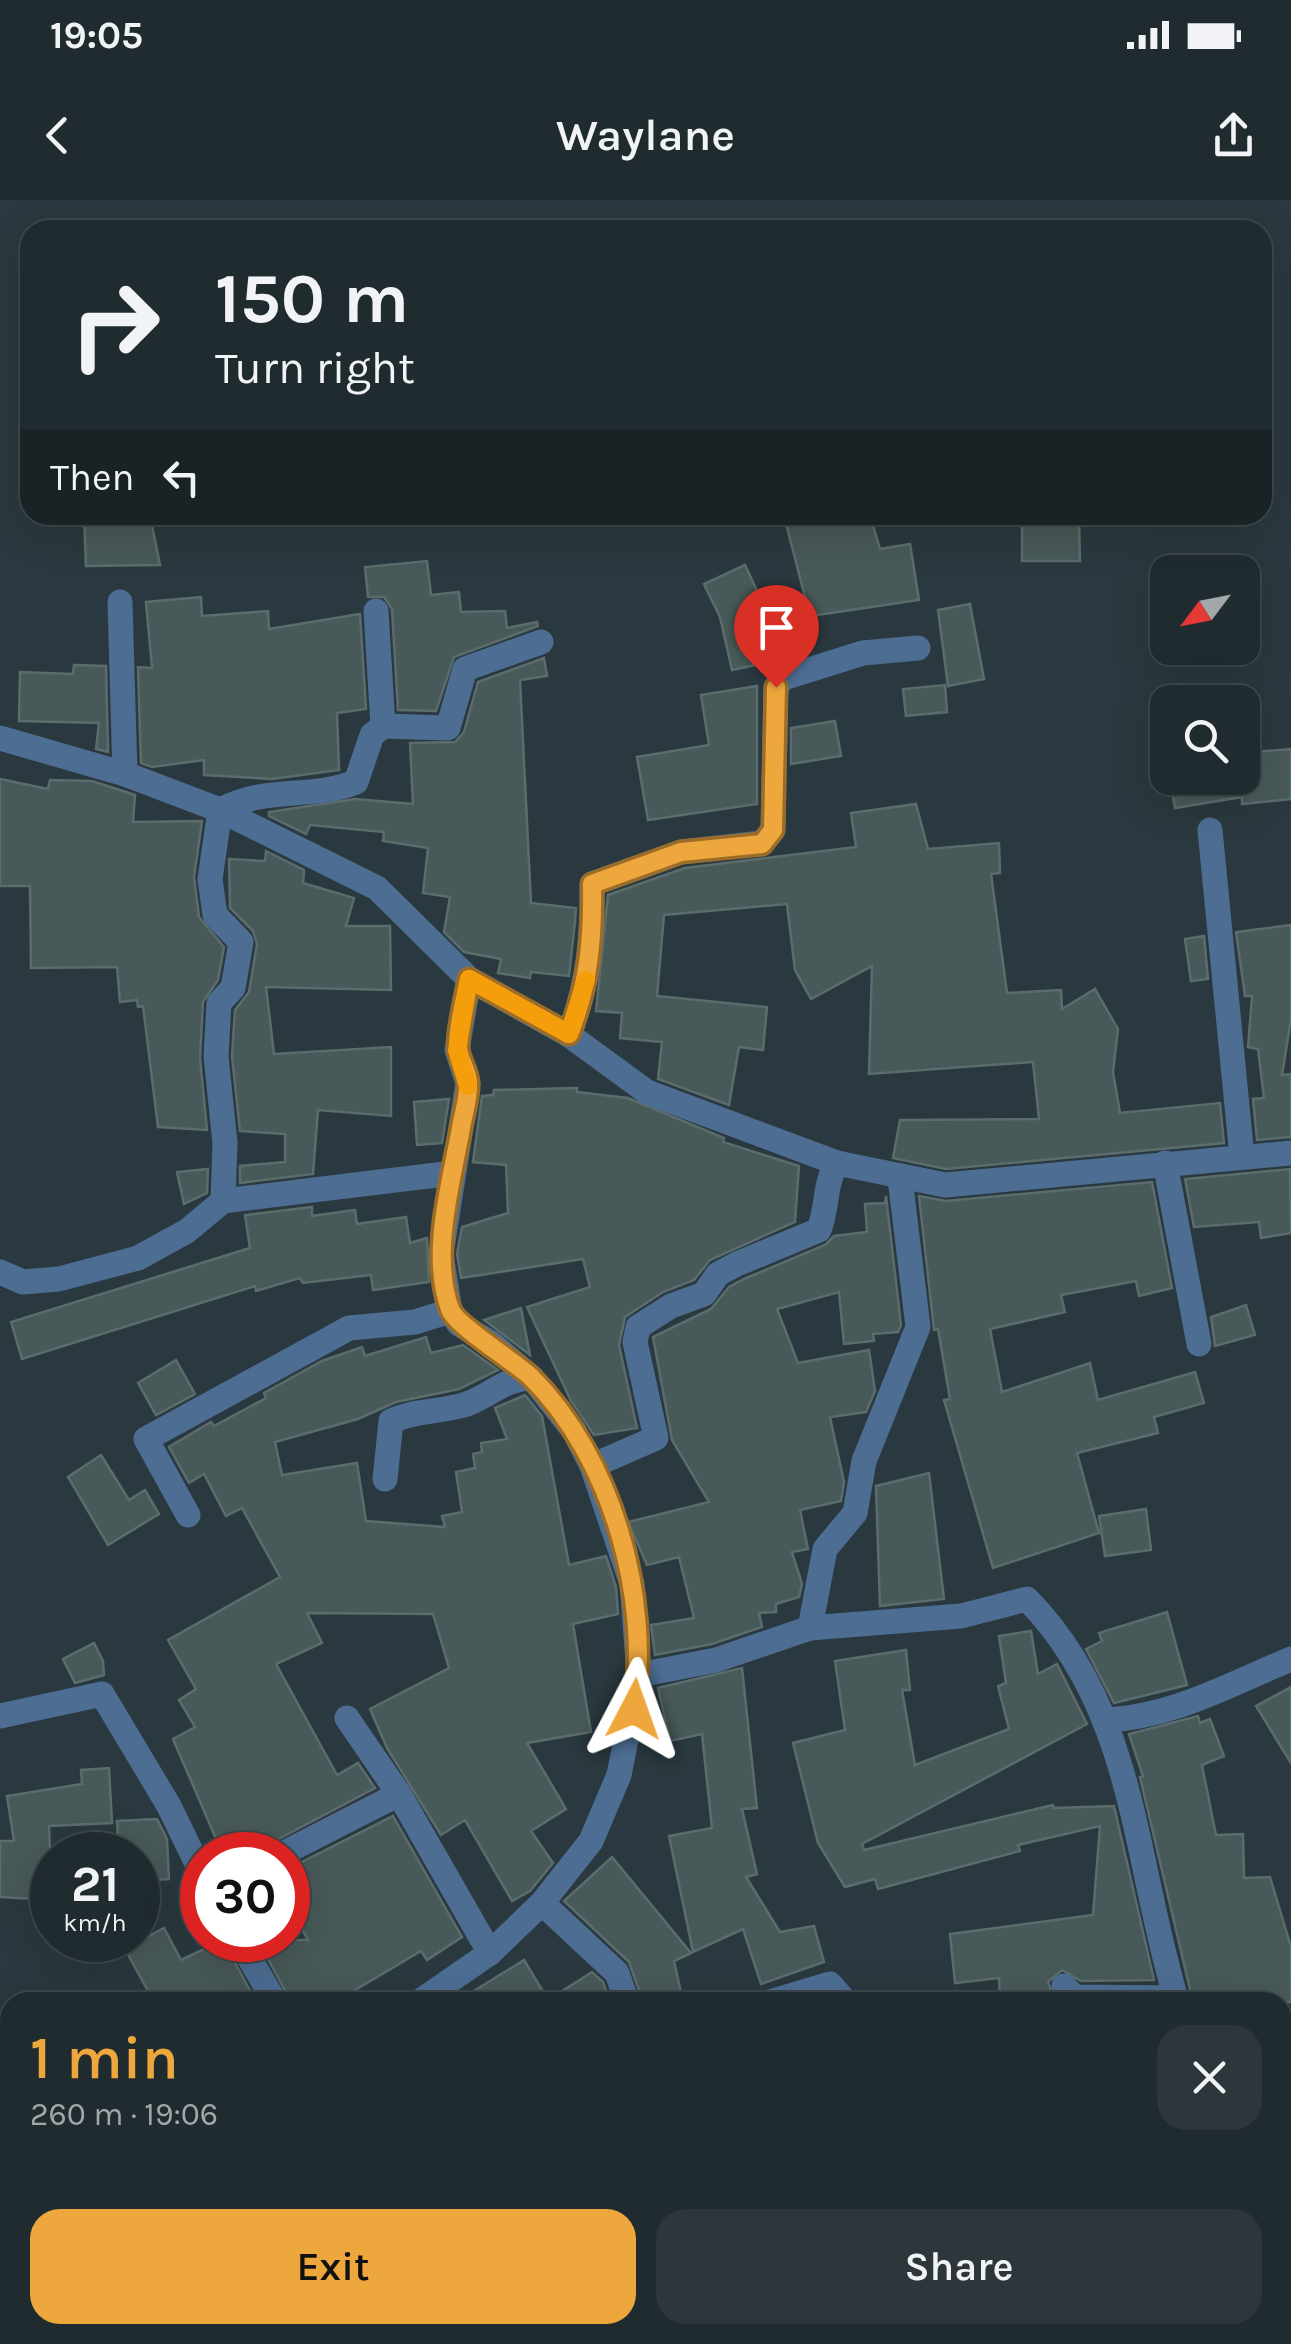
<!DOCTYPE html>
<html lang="en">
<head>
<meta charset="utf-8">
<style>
	:root { --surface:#202b2f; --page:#2d373b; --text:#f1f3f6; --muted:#a2a7aa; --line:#3d474b; --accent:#eea73d }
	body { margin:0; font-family:Karla,sans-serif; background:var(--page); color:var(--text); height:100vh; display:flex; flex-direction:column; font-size:38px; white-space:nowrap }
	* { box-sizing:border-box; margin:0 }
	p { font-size:32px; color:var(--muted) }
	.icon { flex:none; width:55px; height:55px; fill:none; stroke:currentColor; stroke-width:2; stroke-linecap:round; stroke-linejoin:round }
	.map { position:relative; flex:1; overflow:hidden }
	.side { position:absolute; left:0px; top:1792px; width:1292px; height:352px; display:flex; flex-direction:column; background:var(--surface); border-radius:30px 30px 0 0; box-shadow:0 10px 40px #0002,0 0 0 2px var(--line) }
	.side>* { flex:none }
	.hud { position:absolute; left:20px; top:20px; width:1252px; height:305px; border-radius:30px; box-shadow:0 10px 40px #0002,0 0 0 2px var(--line); background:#202b2f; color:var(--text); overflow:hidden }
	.needle { width:65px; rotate:238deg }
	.controls { position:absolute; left:1150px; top:355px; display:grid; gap:20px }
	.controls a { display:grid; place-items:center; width:110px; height:110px; border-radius:20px; background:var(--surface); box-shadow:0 10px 40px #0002,0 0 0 2px var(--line); font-size:50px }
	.speed { position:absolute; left:30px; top:1632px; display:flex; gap:20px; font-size:50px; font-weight:700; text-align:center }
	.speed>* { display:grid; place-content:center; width:130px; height:130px; border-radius:50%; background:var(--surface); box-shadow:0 10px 40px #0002,0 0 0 2px var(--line); line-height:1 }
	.speed small { font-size:25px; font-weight:400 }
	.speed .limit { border:15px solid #d22; background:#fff; color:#111 }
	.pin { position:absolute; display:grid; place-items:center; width:85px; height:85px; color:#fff; margin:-102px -42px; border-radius:50% 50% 50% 0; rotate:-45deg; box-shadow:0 0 10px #0007 }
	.pin .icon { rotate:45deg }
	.me { position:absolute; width:110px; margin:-55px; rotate:4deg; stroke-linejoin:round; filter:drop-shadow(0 0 8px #0008) }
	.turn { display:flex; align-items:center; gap:35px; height:210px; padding:0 30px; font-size:45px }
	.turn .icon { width:130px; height:130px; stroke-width:2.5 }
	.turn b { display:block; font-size:70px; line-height:85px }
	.then { display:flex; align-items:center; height:95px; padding:0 30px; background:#0003; gap:20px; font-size:38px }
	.round { display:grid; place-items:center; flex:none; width:105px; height:105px; border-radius:30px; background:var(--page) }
	.headline { display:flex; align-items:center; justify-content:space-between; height:170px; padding:0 30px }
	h1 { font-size:60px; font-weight:600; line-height:75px; color:var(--accent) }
	.button { display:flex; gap:20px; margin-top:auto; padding:20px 30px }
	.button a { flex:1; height:115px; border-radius:30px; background:var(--accent); color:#111; font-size:40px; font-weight:600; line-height:115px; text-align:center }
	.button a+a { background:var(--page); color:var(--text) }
	.status { display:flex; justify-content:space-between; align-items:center; height:70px; padding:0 50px; background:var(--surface); direction:ltr }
	.status svg { height:28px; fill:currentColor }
	header { display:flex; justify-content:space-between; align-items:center; height:130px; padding:0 30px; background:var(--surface); font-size:45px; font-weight:600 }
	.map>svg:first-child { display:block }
	.water { fill:#1f174f }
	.building { fill:#475958; stroke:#5a6d6c; stroke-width:2.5 }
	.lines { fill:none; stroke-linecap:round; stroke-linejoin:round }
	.street { stroke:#4d6d93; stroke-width:25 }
	.route-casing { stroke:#9b6d28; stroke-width:25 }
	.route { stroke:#eea73d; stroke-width:18 }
	.slow { stroke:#f59e0b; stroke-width:18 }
</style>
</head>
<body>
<div class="status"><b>19:05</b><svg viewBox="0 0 49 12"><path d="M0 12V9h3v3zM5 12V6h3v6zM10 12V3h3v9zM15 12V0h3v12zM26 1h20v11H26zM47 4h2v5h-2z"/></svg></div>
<header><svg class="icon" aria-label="back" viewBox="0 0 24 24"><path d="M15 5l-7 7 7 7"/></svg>Waylane<svg class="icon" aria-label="share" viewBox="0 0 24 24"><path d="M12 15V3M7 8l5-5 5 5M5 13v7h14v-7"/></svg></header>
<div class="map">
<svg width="1291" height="2144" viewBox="0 0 1291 2144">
	<rect width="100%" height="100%" fill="#2a393f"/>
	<path class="water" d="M444,2135H717L685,2144H447Z"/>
	<g class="building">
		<path d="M84,315H150L160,365L86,366Z"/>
		<path d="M803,315H870L880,349L910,344L919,400L810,416L785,320Z"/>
		<path d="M1079,320L1080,361H1022V321Z"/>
		<path d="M427,361L431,395L459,392L461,412L505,411L507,428L537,422L538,426L454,457L436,511L398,510L392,409L384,397H368L365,367Z"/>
		<path d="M745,365L772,423L766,424L774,461L732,470L720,417L704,384Z"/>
		<path d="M201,397L202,416L268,411L269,429L360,414L366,509L337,513L339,570L272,579L204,575V560L152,567L141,563L138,467L152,468L146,402Z"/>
		<path d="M970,404L984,479L948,486L938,410Z"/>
		<path d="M544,458L547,476L520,480L531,703L576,708L575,722L569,776L531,772L530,778L498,773L501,759L464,752L444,732L450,697L423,693L428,648L383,641L384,632L310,625L306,634L269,616V612L355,599L413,604L410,543L455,542L464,532L478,482Z"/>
		<path d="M74,465L106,466L108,552L96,549L99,523L19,521L20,472L73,474Z"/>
		<path d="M945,485L947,512L906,516L903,489Z"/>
		<path d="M757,486V604L648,620L637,557L709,545L701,495Z"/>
		<path d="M835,521L841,556L791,564V528Z"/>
		<path d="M1291,549V599L1242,604V597L1175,608L1170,578H1242V553Z"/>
		<path d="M0,579L48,589L50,580L92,581L135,595L133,622L202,621L194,677L199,717L224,747L218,780L203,802L200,858L207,930L158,927L143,806L138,807L137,800L120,802L117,767L31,768L30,686H0Z"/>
		<path d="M916,604L928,649L999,643L1000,673L991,674L1007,793L1061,790L1062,809L1095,789L1118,829L1113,872L1120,913L1220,903L1224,943L946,969L893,958L900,920L1039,919L1033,862L869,874L872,766L811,799L795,770L787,704L664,715L657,796L767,807L763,850L739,847L729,905L658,879L662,842L620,838L622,813L596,811L608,695L685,668L856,647L851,613Z"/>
		<path d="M266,651L304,670L303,683L354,698L346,726H390L391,790L266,787L274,854L391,847V916L318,910L313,974L240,983V966L285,962V934L240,931L232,856L235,810L249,792L257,744L253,731L230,708L229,659L265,661Z"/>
		<path d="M1291,725V819L1282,875L1291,874V937L1257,940L1253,899L1264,898L1258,849L1248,847L1252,796H1245L1236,732Z"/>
		<path d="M1204,736L1208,779L1191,781L1185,739Z"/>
		<path d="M577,888V892L628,898L724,938L723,942L799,966L795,1022L710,1060L694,1080L663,1092L625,1117L619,1145L637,1228L594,1235L571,1201L527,1107L590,1087L583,1059L461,1078L457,1054L462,1027L508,1013L506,965L473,962L482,896L493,895L494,890Z"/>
		<path d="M449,899L442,943L417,945L414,902Z"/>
		<path d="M208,969L207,993L184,1004L177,972Z"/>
		<path d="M1290,969L1291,1033L1261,1038L1259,1022L1194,1027L1185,979Z"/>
		<path d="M1152,982L1172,1088L1139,1096L1136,1081L1061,1095L1065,1112L990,1129L1002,1192L1090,1163L1098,1200L1195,1172L1204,1203L1154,1217L1158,1233L1077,1253L1099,1333L993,1368L944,1200L950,1199L938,1129L934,1130L919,996L946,1001Z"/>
		<path d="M886,996L901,1125L898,1132L873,1134L874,1141L844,1144L839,1092L777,1109L798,1163L869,1150L875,1191L866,1212L830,1217L844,1282L841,1301L800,1310L808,1349L792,1352L802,1384L799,1397L776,1404V1412L759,1413L762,1427L712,1444L655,1455L651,1425L694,1418L679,1357L647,1365L628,1322L709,1302L672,1240L653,1137L711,1109L729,1087L744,1079L825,1045L834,1036L867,1032L865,1004L885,1003Z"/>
		<path d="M312,1007V1016L355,1010L357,1024L406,1017L410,1043L427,1038L429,1082L373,1090L371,1075L303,1083L300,1078L256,1091L255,1086L22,1159L11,1122L250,1048L245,1015Z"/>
		<path d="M1246,1105L1255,1135L1215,1146L1211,1117Z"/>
		<path d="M521,1108L530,1155L484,1120Z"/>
		<path d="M426,1137L431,1153L463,1145L498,1170L459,1189L396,1202L358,1219L275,1242L282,1275L357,1263L366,1321L445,1327L442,1316L462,1312L456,1272L475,1268L473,1254L482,1252L481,1243L507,1239L495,1208L525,1195L542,1216L569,1365L606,1356L616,1387L618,1414L573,1424L591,1532L527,1543L566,1609L531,1631L553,1663L530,1691L512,1701L465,1620L441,1635L387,1548L370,1509L449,1468L433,1414L307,1413L322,1443L276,1464L337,1575L358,1563L375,1588L269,1644L244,1655H223L173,1539L195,1527L179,1500L196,1489L168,1440L280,1377L242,1308L226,1316L204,1274L189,1283L169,1247L211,1222L214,1226L266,1198L264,1193L322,1161L362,1147L365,1156Z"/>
		<path d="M176,1160L195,1194L156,1215L138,1183Z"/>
		<path d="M101,1255L129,1300L145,1290L159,1314L108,1345L68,1277Z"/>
		<path d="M929,1273L944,1399L880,1406L876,1286Z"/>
		<path d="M1146,1309L1151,1350L1105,1356L1099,1316Z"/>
		<path d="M1167,1412L1187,1485L1114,1503L1086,1449L1102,1441L1099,1433Z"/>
		<path d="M1031,1431L1038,1474L1057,1464L1087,1524L862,1644L864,1650L1053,1605L1054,1608L1114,1606L1154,1780L1081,1781L1062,1770L1048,1782L1054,1799L1000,1802L999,1778L955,1783L950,1734L1093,1715L1100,1626L1018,1645L1020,1651L878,1689L875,1679L845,1687L818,1643L793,1543L845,1530L835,1461L906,1450L910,1490H902L915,1565L1009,1529L998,1486L1006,1483L999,1436Z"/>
		<path d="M94,1443L103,1461L104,1475L75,1483L63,1459Z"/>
		<path d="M742,1468L757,1608L742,1609L757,1674L746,1677L780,1732L814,1726L824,1762L761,1784L743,1729L693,1752L669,1636L712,1628L702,1534L670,1541L658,1488Z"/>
		<path d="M1291,1487V1563L1256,1506Z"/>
		<path d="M1198,1516L1200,1523L1210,1519L1224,1556L1202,1565L1216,1635L1243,1634L1244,1678L1270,1677L1291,1747V1802H1193L1140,1577L1143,1576L1129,1534Z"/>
		<path d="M109,1568L112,1623L49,1626L52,1700L0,1697V1641H14L7,1596L82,1584L81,1570Z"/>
		<path d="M393,1616L462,1737L427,1760L421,1751L335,1802H291L258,1740H308L288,1705V1669Z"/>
		<path d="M157,1619L167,1639L169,1679L138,1681V1655H119L117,1621Z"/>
		<path d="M612,1657L691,1753L674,1761L683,1802H643L629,1762L564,1701Z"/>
		<path d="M164,1728L181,1760L223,1740L256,1802H154L125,1749Z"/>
		<path d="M524,1760L548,1800L592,1772L603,1782L610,1802H456Z"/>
	</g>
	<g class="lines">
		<g class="street">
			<path d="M120,402L125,574"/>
			<path d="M376,411L383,526"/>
			<path d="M0,538L125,574L220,610L377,688L469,779L569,835L647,892L837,963L945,985L1291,953"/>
			<path d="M1210,630L1242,957"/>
			<path d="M569,835C588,784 593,738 592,684L681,652L762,643L773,630L776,487L783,478L863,453L918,448"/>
			<path d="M1165,963L1199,1144"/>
			<path d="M223,1001L225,943L216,856L219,803L233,788L241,742L215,715L210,679L220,610C268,585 310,600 356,582L372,535L383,526L448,528L465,469L541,442"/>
			<path d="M0,1072L23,1082L59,1079L138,1058L187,1031L223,1001L453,973"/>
			<path d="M592,1266L656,1238L635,1142L638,1127L671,1106L704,1094L718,1074L737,1064L819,1030C828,1007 824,984 837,963"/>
			<path d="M385,1279L391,1221C416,1210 439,1212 464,1205C489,1197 504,1178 532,1178"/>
			<path d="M188,1315L146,1239L349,1128L415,1122L450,1111"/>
			<path d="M810,1428L961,1416L1027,1399C1136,1510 1134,1662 1177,1802"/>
			<path d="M639,1475L716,1460L810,1428L825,1349L855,1313L864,1261L918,1127L900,978"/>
			<path d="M0,1516L102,1494L169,1606L202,1674"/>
			<path d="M347,1518L399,1594L490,1753"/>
			<path d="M1106,1520C1173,1517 1230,1484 1291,1459"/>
			<path d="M280,1655L399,1594"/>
			<path d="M542,1703L617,1773L627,1802"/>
			<path d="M239,1740L275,1802"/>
			<path d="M1064,1786L1074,1797L1176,1798"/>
			<path d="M419,1802L490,1753L542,1703L591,1641L619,1575L639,1475L632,1384L592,1266L574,1231L532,1178L491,1143L459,1124L450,1111L441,1054L468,883L457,850L469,779"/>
			<path d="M770,1802L830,1784L846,1802"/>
			<path d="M0,2039L10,2034"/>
			<path d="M1246,2135L1247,2144"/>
		</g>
	</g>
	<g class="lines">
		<g class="route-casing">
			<path id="route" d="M634,1509C651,1397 612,1258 531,1177C514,1161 455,1125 450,1109C430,1054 451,984 461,928C463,915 469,897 468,883C468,871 458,859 458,847C458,825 465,801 469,779L569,834C589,784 593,738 592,684L681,652L762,644L773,630L776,487"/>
		</g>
		<use href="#route" class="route"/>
		<path class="slow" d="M468,886L457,850L469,779L569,834L586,780"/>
	</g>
</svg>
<div class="controls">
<a><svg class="needle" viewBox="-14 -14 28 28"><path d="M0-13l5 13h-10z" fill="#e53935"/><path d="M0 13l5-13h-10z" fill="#a2a7aa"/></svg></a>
<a><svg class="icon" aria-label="search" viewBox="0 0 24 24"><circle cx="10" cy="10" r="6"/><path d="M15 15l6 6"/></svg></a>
</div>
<div class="speed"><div>21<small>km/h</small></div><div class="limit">30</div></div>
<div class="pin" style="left:776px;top:487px;background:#d93025"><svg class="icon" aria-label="arrive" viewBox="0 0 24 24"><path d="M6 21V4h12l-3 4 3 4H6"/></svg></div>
<svg class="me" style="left:634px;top:1509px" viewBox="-20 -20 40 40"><path d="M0-17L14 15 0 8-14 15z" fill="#eea73d" stroke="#fff" stroke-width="4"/></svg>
<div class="hud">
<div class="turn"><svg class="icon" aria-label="right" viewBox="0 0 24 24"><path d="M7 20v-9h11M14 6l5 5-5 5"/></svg><div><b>150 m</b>Turn right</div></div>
<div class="then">Then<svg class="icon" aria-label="left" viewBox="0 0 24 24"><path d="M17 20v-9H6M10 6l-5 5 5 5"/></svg></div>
</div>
<section class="side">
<div class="headline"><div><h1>1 min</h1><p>260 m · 19:06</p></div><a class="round"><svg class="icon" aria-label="close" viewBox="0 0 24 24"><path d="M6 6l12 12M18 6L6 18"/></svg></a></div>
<div class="button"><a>Exit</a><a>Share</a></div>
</section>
</div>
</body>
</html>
